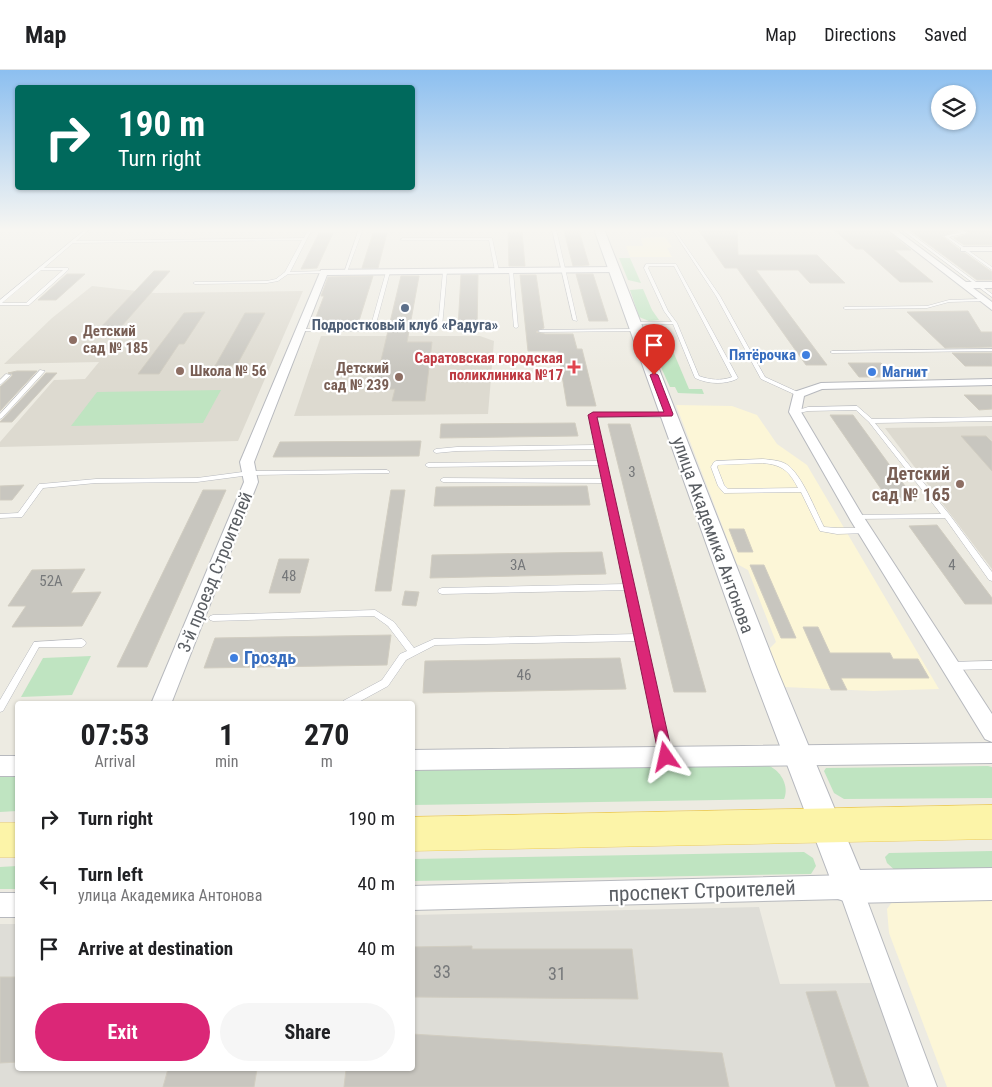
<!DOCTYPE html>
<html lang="en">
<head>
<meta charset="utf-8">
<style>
	:root { --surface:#fff; --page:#f6f6f6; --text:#202124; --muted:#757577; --line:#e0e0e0; --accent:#db2777 }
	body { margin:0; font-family:"Roboto Condensed",sans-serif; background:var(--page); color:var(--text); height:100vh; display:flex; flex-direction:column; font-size:19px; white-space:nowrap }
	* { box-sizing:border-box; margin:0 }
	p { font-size:16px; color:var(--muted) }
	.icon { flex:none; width:28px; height:28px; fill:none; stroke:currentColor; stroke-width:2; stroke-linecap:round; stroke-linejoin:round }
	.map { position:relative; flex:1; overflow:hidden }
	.panel { position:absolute; left:15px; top:631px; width:400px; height:370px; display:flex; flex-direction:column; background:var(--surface); border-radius:5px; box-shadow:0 1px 4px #0004 }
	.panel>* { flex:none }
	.hud { position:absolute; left:15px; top:15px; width:400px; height:105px; border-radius:5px; box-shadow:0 1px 4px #0004; background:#00695c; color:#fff; overflow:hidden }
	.fabs { position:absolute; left:931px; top:15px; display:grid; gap:10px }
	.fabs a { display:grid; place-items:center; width:45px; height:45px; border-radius:50%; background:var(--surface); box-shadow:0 1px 4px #0004; font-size:25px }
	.pin { position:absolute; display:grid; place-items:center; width:42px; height:42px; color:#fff; margin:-51px -21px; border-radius:50% 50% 50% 0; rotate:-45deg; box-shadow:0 0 5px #0007 }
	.pin .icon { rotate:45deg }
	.me { position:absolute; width:55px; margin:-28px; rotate:349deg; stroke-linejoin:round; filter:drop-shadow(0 0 4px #0008) }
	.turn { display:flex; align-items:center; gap:18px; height:105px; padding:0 20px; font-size:22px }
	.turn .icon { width:65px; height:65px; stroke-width:2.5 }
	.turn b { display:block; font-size:35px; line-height:42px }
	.eta { display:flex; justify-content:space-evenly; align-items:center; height:85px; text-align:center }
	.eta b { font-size:30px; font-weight:700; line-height:35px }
	.cta { display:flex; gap:10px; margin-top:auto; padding:10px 20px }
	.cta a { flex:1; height:58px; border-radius:30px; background:var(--accent); color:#fff; font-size:20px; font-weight:700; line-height:58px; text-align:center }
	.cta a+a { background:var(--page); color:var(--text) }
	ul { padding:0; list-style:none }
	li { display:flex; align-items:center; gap:15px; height:65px; padding:0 20px }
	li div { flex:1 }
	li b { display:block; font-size:19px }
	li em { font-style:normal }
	header { display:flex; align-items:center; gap:30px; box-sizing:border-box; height:70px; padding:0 25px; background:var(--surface); border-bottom:1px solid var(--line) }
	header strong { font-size:24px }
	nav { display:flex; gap:28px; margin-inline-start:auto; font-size:18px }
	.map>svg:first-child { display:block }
	.commercial { fill:#fcf6d7 }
	.industrial { fill:#deddd7 }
	.education { fill:#dddad0 }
	.green { fill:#bfe4c1 }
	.building { fill:#c8c6bf; stroke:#d1cdc1 }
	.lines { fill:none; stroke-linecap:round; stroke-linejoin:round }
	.lane-casing { stroke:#b7b9be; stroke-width:1 }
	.street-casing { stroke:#b7b9be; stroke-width:2 }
	.secondary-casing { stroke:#b6b8be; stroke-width:2 }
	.primary-casing { stroke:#edcd5b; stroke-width:1 }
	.lane { fill:#fff; fill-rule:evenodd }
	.street { fill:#fff; fill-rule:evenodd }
	.secondary { fill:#fff; fill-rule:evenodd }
	.primary { fill:#fcf4a8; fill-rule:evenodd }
	.route { fill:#db2777; stroke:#8e194d }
	.service-dot { fill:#5c6f8a; stroke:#fff; stroke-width:2 }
	.education-dot { fill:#8d6e63; stroke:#fff; stroke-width:2 }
	.shop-dot { fill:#3f7fe0; stroke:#fff; stroke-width:2 }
	.health-dot { fill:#e0444e; stroke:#fff; stroke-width:2 }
	.labels { text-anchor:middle; stroke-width:4.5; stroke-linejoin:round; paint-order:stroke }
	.far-service-label { font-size:15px; font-weight:bold; fill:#4e5e75; stroke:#fff }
	.far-education-label { font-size:15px; font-weight:bold; fill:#785e54; stroke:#fff; text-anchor:start }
	.far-shop-label { font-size:15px; font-weight:bold; fill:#366cbe; stroke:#fff; text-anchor:end }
	.far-health-label { font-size:15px; font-weight:bold; fill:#be3a42; stroke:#fff; text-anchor:end }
	.number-label { font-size:15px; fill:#76787a }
	.education-label { font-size:18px; font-weight:bold; fill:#785e54; stroke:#fff; text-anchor:end }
	.street-label { font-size:18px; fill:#5a5e63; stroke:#fff }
	.shop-label { font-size:18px; font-weight:bold; fill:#366cbe; stroke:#fff; text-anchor:start }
	.near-number-label { font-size:18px; fill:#76787a }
	.near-street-label { font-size:21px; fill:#5a5e63; stroke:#fff }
</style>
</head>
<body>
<header>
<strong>Map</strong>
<nav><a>Map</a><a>Directions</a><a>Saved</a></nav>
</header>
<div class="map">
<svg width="992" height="1017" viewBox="0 0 992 1017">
	<rect width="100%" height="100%" fill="#edebe2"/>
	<g class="commercial">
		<path d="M665,167L672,177L667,178L672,187H630L626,176H643L641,168Z"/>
		<path d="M676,335L732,336L757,345L777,374L807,395L939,619L873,621L784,617L769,579L776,572L748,500L737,494Z"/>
		<path d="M992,825V1017H947L889,863L887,839L892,832Z"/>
	</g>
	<path class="industrial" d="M759,837L780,914L873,913L909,1017H0V854H17L18,999H412L413,845Z"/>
	<g class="education">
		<path d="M92,216L155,223L303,221L238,371L0,377V372L54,310L85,309L99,292L4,294L52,248Z"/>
		<path d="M321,266H480L494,271L488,344L294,346Z"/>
		<path d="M992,356V499L885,358Z"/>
	</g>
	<g class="green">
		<path d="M619,188H630L641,213L628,210Z"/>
		<path d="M643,219L652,240L659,250L649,251L639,247L630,220Z"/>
		<path d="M657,266L667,267L689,319H702L704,324L678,323L675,317H670L648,269Z"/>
		<path d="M221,320L203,353L71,356L97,322Z"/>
		<path d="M91,586L72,625L21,627L43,588Z"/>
		<path d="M766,695C779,698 790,715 784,729L413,735L412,698Z"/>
		<path d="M988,696L992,697V728L844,729L834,723L824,701L826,698Z"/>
		<path d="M0,703H17V741L0,742Z"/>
		<path d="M992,781V802L898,803L887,793L885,787L889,783Z"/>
		<path d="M804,782L813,788L816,796L811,804L413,811V789Z"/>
		<path d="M17,796V819H0V797Z"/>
	</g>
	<g class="building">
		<path d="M698,159H737L738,185H817L845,213H810L798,200H756L827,295H806L737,198H725Z"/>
		<path d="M833,159H885L911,180H894L933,212H900L863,179H856Z"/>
		<path d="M908,159H956L958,161L942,166L959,179L960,182L965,183L992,202V210H977Z"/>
		<path d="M965,159H992V175H964L954,168L969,164Z"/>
		<path d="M564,161H579L589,195L573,196Z"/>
		<path d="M508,162H522L525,196H509Z"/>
		<path d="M319,163H333L317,198L301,199Z"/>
		<path d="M373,163H387L378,198H362Z"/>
		<path d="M154,201H170L121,257H101Z"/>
		<path d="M67,204H85L56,230H38Z"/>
		<path d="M576,204H593L608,251H589Z"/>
		<path d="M461,205H478L477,258H458Z"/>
		<path d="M520,205H536L544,258L536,262L545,264H573L577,279H582L596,336H567L558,281H528Z"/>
		<path d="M373,206L358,254L313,255L324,226H321L328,207Z"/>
		<path d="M401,206H419L407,272H432L425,331H392L395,319L374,320Z"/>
		<path d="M968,241L981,262H992V277L945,278L907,242Z"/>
		<path d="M205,242L184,274H179L159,304H138L184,243Z"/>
		<path d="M245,243H265L237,295L215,296Z"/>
		<path d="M952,283H992V296H965Z"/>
		<path d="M848,293H881L894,307H859Z"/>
		<path d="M17,301H37L0,341V317L12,306V304L8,303Z"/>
		<path d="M46,303H57L12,352H0Z"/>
		<path d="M964,325H992V339L979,340Z"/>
		<path d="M830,345H853L916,431L890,432Z"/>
		<path d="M575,353L578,366L440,368L441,354Z"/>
		<path d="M608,354H630L706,622H674Z"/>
		<path d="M961,366H986L992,372V401Z"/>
		<path d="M421,371L419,386L273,387L280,372Z"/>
		<path d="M24,415L12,430H0V416Z"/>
		<path d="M587,416L590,435L434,436L436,417Z"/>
		<path d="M203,420H226L147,597H117Z"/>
		<path d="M391,420H405L391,521H375Z"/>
		<path d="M937,455L992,528V534H965L909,456Z"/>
		<path d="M729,459H744L753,482H738Z"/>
		<path d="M602,482L606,504L430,508L432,485Z"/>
		<path d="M279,489H309L300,523H269Z"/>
		<path d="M750,495H764L796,568H781Z"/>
		<path d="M85,499L71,523L101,522L82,556L12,557L26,536H8L32,500Z"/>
		<path d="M405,521L419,522L416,536L402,535Z"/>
		<path d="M803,557H818L830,583H890L893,589H918L929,608H841L847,620H831Z"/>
		<path d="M391,565L387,595L204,598L215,568Z"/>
		<path d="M620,588L626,619L423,623L425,591Z"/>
		<path d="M472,876V879H632L638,929L412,927V877Z"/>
		<path d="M0,907H18V992L0,993Z"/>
		<path d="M836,921L869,1017H836L806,922Z"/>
		<path d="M412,964L722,983L729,1017H344L346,999H412Z"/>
		<path d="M168,999H257L254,1017H163Z"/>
	</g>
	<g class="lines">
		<g class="lane-casing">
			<g id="lane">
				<path d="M86,159H90L76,171L304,168L308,159H312L290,202L324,201L326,202L324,203L288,204L278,211L267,213L195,214L193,213L195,212L267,211L276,209L285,202L302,170L73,173L44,198H68V200L29,235H0V230ZM41,200H63L26,233H2Z"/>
				<path d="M359,159H363L347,202L344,203Z"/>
				<path d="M552,159H556L577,251L573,250Z"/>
				<path d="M672,159H674L720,226L765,307L800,323V325H796L761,309L716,226Z"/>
				<path d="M901,159H905L992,224V227Z"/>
				<path d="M958,159H962L967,163L949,167L992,197V200L944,166L962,162Z"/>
				<path d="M402,168H492L499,201L497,202L495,201L489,170H401Z"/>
				<path d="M646,194H676L738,308L737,309C724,315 708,314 695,308L673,254H633V252H672L664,241L644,198ZM649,196H674L732,307C721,311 710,310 699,306L677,253L668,241L648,198Z"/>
				<path d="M445,200L447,201L442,257L440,258L438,257L443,201Z"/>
				<path d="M511,200L513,201L518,257L516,258L514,257L509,201Z"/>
				<path d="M388,201L390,202L374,261H299L297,260L299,259H370L386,202Z"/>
				<path d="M982,229L984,230V231L949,232L927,238L845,239L843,238L845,237L927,236L949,230Z"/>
				<path d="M637,259L639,260V261L540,262L538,261L540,260Z"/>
				<path d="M992,279V281L832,283L830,282L832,281Z"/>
				<path d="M40,300L45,301L2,348L0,349V344Z"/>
				<path d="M6,304L11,305L0,315V310Z"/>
				<path d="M857,336L872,349L992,347V351L875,353L949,444L992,502V511L989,510L945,448L854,449L853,447L854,445H856L941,444L869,352L856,340L808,341L795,344L792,342L808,337Z"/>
				<path d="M593,343H668L671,345L668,347H596L671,685L669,688L666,690L663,688L661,685L637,571L435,575L406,590L388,616L355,634H342L343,631L382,610L400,584L407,581L388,556L374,546L213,551L210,550L209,548L210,546L213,545L375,540L394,552L414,578L434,569L636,564L627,520L442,524L439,523L438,521L439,519L442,518L626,514L604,413L443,412L440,410L443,408L604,409L601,395L428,397L425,395L428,393L600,391L597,379L457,381L436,383L433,381L436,379L457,377L596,375L590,345Z"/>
				<path d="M763,389C771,390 779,390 786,394C802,404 815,440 824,457L837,458H865L867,459L868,461L867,463L837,464L820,461L801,422L724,423L718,416L711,397L714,392L716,391ZM763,393C783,395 789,401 798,418L728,419L724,415L717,397L718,395Z"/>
				<path d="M387,400L390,402L389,403L250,405L197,412L96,413L43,418L22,447L0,448V444L18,443L39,414H41L96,409L197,408L250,401Z"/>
				<path d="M82,569L85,571L86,573L85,575L82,577H39L3,641L0,642V630L34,572Z"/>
				<path d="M992,591V599L952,600L949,599L948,596L949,593L952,592Z"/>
			</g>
		</g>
		<g class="street-casing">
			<g id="street">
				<path d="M887,159H895L966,212H992V218H973L992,232V240Z"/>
				<rect x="961" y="177" width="31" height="4"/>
				<path d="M618,197V201L615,202L327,205L254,392L258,412L171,634H151L244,412L240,392L321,200Z"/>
				<path d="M992,309V315L822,319L804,326L801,342L861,443L992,644V672L985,669L851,451L789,342L794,322L821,313Z"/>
				<path d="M992,673V693L412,700V680Z"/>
				<rect x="0" y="686" width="18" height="20"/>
				<path d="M850,805L858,809L862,817L937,1017H909L842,829L412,840V816Z"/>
				<rect x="0" y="823" width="18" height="24"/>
			</g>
		</g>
		<g class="secondary-casing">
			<path id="secondary" d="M594,159H604L778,602L860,800L992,798V830L850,833L838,829L752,602Z"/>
		</g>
		<g class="primary-casing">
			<g id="primary">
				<path d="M992,735V769L412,781V747Z"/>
				<rect x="0" y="753" width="18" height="34"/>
			</g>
		</g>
		<use href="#lane" class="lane"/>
		<use href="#street" class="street"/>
		<use href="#secondary" class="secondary"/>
		<use href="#primary" class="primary"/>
	</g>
	<linearGradient id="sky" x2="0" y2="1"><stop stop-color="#8cbff0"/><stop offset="0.53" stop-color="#f7f6f2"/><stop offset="1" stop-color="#f7f6f2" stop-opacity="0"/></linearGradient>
	<rect width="992" height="301" fill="url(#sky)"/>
	<path class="route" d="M654,303L658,305L673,344L672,346L597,347L673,687L671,692L666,694L661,692L659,687L588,345L593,342H664L650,305Z"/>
	<circle class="service-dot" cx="405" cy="238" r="5"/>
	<g class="education-dot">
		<circle cx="73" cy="270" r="5"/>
		<circle cx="180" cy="301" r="5"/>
		<circle cx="399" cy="307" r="5"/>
		<circle cx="960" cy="414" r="5"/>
	</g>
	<g class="shop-dot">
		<circle cx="806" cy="285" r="5"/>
		<circle cx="872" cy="302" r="5"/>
		<circle cx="234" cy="588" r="5"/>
	</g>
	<path class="health-dot" d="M571.5 289.5h5v5h5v5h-5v5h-5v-5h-5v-5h5z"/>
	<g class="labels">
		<g class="far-service-label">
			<text x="405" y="260">Подростковый клуб «Радуга»</text>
		</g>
		<g class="far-education-label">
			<text x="83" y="266">Детский<tspan x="83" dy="17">сад № 185</tspan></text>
			<text x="389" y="303" text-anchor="end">Детский<tspan x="389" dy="17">сад № 239</tspan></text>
			<text x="190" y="306">Школа № 56</text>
		</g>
		<g class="far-shop-label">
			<text x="796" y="290">Пятёрочка</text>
			<text x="882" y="307" text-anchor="start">Магнит</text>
		</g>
		<g class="far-health-label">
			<text x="563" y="293">Саратовская городская<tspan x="563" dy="17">поликлиника №17</tspan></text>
		</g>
		<g class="number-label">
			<text x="632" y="407">3</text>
			<text x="518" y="500">3А</text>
			<text x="952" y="500">4</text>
			<text x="289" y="511">48</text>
			<text x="51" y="516">52А</text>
			<text x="524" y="610">46</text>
		</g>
		<g class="education-label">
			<text x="950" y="410">Детский<tspan x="950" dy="21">сад № 165</tspan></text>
		</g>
		<g class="street-label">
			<text transform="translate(713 465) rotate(70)" y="6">улица Академика Антонова</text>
			<text transform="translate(215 502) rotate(-68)" y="6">3-й проезд Строителей</text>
		</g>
		<g class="shop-label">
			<text x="244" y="594">Гроздь</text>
		</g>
		<g class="near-number-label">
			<text x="442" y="908">33</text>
			<text x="557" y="910">31</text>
		</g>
		<g class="near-street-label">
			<text transform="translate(702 821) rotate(-2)" y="7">проспект Строителей</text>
		</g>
	</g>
</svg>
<div class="fabs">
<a><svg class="icon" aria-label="layers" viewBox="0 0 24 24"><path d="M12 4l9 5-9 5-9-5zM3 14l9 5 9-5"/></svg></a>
</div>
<div class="pin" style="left:654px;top:305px;background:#d93025"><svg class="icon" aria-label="arrive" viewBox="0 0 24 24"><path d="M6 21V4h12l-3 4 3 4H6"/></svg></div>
<svg class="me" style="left:666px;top:687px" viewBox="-20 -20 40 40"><path d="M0-17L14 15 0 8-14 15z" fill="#db2777" stroke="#fff" stroke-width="4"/></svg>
<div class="hud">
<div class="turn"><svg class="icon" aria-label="right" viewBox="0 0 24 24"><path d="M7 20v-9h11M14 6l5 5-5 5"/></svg><div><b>190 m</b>Turn right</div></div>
</div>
<section class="panel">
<div class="eta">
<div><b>07:53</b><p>Arrival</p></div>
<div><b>1</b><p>min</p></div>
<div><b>270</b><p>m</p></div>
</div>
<ul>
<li><svg class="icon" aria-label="right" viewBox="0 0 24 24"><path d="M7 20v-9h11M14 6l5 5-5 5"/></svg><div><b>Turn right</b></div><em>190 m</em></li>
<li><svg class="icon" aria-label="left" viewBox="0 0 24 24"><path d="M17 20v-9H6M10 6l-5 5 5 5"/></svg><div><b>Turn left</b><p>улица Академика Антонова</p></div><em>40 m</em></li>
<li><svg class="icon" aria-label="arrive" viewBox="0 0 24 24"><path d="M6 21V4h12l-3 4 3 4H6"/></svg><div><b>Arrive at destination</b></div><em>40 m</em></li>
</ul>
<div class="cta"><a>Exit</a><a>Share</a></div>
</section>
</div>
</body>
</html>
